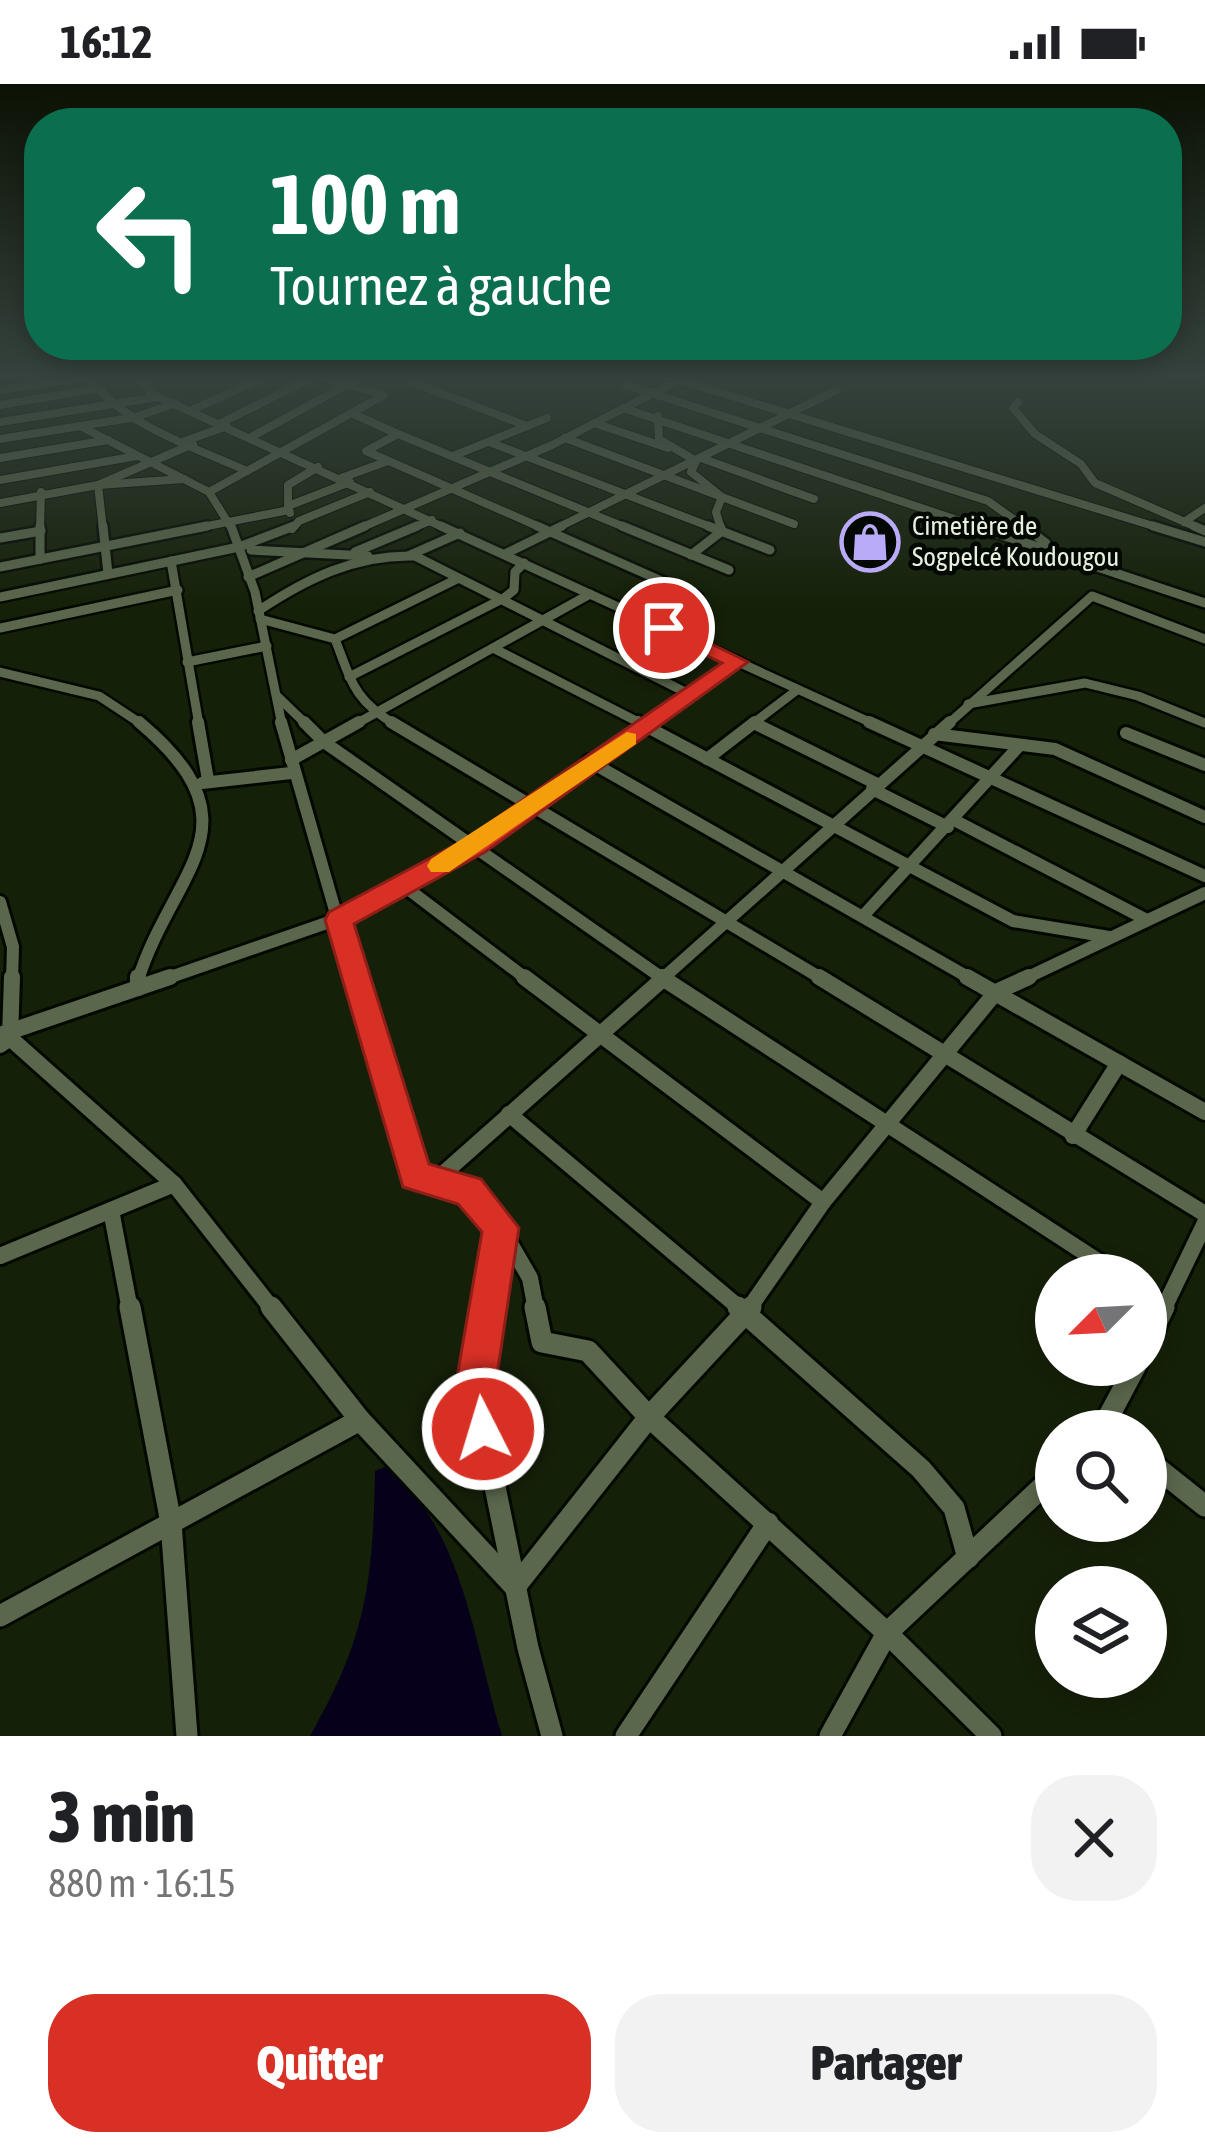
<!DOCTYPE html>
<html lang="fr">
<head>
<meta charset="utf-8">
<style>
	:root { --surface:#fff; --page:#f2f2f2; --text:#202124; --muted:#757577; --accent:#d93025 }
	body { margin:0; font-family:"Asap Condensed",sans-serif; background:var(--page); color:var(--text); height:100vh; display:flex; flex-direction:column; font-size:45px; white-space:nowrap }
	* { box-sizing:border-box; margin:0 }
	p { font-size:39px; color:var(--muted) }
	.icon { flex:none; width:66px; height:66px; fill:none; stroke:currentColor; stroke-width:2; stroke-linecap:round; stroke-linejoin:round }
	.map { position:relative; height:1652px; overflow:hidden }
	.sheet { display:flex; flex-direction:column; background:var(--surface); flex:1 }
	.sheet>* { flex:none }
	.top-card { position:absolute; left:24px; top:24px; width:1158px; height:252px; border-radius:48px; box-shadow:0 6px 18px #0003; background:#0b6e4f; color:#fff; overflow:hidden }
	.needle { width:78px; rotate:246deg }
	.tools { position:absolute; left:1035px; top:1170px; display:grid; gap:24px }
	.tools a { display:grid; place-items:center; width:132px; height:132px; border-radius:50%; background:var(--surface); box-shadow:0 6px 18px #0003; font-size:60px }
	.pin { position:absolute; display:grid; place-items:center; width:102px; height:102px; color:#fff; margin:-51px; border:6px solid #fff; border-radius:50%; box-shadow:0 3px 12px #0007 }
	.me { position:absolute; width:132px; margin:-66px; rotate:355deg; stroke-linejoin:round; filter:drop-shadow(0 0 9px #0008) }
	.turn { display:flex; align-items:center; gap:42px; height:252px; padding:0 48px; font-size:54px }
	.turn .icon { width:156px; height:156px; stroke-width:2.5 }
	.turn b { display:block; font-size:84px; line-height:102px }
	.round { display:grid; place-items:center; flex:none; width:126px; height:126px; border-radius:48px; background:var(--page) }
	.head { display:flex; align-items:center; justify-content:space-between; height:204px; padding:0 48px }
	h1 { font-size:72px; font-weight:800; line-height:90px }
	.primary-button { display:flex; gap:24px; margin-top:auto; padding:24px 48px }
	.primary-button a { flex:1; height:138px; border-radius:48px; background:var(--accent); color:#fff; font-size:48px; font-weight:800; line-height:138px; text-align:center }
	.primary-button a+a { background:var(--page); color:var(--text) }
	.status { display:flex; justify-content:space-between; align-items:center; height:84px; padding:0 60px; background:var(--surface); direction:ltr }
	.status svg { height:33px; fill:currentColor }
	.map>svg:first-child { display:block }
	.water { fill:#06001b }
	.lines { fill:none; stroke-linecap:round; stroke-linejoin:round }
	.minor-far4-casing { stroke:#030900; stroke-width:10 }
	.minor-far3-casing { stroke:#030900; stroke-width:14 }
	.minor-far2-casing { stroke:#030900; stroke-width:18 }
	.minor-far1-casing { stroke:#030900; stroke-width:22 }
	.minor-casing { stroke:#030900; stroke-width:27 }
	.minor-far4 { stroke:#5a674c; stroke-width:8 }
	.minor-far3 { stroke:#5a674c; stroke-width:9 }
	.minor-far2 { stroke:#5a674c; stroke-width:12 }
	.minor-far1 { stroke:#5a674c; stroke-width:16 }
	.minor { stroke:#5a674c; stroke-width:21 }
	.route { fill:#d93025; stroke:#8d1f18; stroke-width:3 }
	.slow { fill:#f59e0b }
	.labels { text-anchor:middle; stroke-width:9; stroke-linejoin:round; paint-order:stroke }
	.far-poi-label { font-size:27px; fill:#e7efdf; stroke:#040802; text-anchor:start }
</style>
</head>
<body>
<div class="status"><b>16:12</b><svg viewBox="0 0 49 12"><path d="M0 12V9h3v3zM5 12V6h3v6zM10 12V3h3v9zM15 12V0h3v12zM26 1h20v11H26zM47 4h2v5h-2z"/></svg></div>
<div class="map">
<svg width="1205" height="1652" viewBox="0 0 1205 1652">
	<rect width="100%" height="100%" fill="#152008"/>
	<path class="water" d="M385,1383C464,1442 474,1562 502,1652H310C366,1554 373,1499 375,1387Z"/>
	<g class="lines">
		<g class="minor-far4-casing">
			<g id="minor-far4">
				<path d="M138,292L152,310L447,445"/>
				<path d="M666,292L1163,445"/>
				<path d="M409,297L527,342"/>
				<path d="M626,301L988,417L1027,445"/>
				<path d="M0,306L89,293C126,343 192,362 247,387"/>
				<path d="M1018,318L1013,324L1035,350L1081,380L1095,399L1201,445"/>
				<path d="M0,321L95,305"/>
				<path d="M623,324L984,445"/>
				<path d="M192,326L267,292"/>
				<path d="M351,329L398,350L366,367L544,445"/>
				<path d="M658,332L659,355L696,377L691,388L722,413L716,428L721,445"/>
				<path d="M0,338L158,313"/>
				<path d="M221,339L315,292"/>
				<path d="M594,339L668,364"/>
				<path d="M80,342L209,408"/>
				<path d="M398,350L629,445"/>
				<path d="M251,353L363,292"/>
				<path d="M565,354L794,440"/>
				<path d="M0,355L136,333L176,319"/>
				<path d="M185,357L227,342"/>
				<path d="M489,358L716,445"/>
				<path d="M453,372L547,334"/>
				<path d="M0,374L108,356"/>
				<path d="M701,374L814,415"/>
				<path d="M341,394L388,377"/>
				<path d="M0,396L137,372"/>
				<path d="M0,419L98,401L184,395"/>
				<path d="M288,422V401L318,383"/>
				<path d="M290,429L288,422L350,398"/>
				<path d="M1184,438L1205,424"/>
				<path d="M40,445L41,408"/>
				<path d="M103,445L98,401L193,360"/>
				<path d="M192,445L289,426"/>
				<path d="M232,445L209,408L384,311L320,292"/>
				<path d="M292,445L299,437L370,408"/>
				<path d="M358,445L552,361L681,295"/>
				<path d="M410,445L432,436"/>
				<path d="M555,445L837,306"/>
			</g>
		</g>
		<g class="minor-far3-casing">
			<g id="minor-far3">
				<path d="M103,442L108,490"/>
				<path d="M231,442L255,508L282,641"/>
				<path d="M441,442L876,641"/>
				<path d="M537,442L698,513"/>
				<path d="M622,442L729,486"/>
				<path d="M708,442L770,466"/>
				<path d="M975,442L1205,519"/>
				<path d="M1023,442L1046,459"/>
				<path d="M1153,442L1205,458"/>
				<path d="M1194,442L1205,447"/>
				<path d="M0,454L41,447"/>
				<path d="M251,466L368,472"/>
				<path d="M355,468L417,442"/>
				<path d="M505,470L562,442"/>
				<path d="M410,471L460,449"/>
				<path d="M691,471L722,447L720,442"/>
				<path d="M40,475V442"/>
				<path d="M171,477L199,641"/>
				<path d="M0,483L207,442"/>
				<path d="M248,493L365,442"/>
				<path d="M0,513L239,463L294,442"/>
				<path d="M258,527C306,495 356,470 415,472L691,611"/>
				<path d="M260,535L335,555"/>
				<path d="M0,544L178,506"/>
				<path d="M493,564L644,641"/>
				<path d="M187,578L267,562"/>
				<path d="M0,588L99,612L143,641"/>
				<path d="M349,593L504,514L514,506L515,488L524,479"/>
				<path d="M278,613L307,641"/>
				<path d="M968,620L1085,599L1138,612L1205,639"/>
				<path d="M754,639L758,641"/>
				<path d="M354,641L590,510"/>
				<path d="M396,641C354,616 352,599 335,555L457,495"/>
				<path d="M647,641L738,578"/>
				<path d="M751,641L797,606"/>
				<path d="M947,641L1092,512L1205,555"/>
			</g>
		</g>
		<g class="minor-far2-casing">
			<g id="minor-far2">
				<path d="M198,638L208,696"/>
				<path d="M281,638L355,896"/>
				<path d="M304,638L324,658L665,896"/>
				<path d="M391,638L824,896"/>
				<path d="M638,638L1013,837L1109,853"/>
				<path d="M869,638L1205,792"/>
				<path d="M754,639L877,700"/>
				<path d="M1126,649L1205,681"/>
				<path d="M934,650L1055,665L1205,733"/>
				<path d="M707,675L755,638"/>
				<path d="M291,676L359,638"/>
				<path d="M589,677L973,896"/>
				<path d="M202,699L291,689"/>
				<path d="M872,705L948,743"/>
				<path d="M954,736L1147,836"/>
				<path d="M404,802L528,896"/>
				<path d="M0,818L13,863L12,896"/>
				<path d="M863,832L1020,661"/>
				<path d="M138,896C173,785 263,742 139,638"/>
				<path d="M162,896L338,835L475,761L651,638"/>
				<path d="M661,896L950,638"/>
				<path d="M1022,896L1205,809"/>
			</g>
		</g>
		<g class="minor-far1-casing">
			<g id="minor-far1">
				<path d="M354,893L415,1092L469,1107L501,1144L488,1226"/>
				<path d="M524,893L823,1118"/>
				<path d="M661,893L1119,1191"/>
				<path d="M819,893L1205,1130"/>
				<path d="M967,893L1205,1028"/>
				<path d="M138,904V893"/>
				<path d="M0,951L170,893"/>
				<path d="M10,954L174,1100L273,1226"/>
				<path d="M0,961L10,954L12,893"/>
				<path d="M509,1030L742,1226"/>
				<path d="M1073,1052L1119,979"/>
				<path d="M435,1097L665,893"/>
				<path d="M111,1126L130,1226"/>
				<path d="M501,1144L530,1194L536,1226"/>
				<path d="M0,1172L174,1100"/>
				<path d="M1146,1209L1165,1222"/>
				<path d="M748,1226L823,1118L996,908L1029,893"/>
				<path d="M1163,1226L1205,1139"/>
			</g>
		</g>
		<g class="minor-casing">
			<g id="minor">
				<path d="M130,1223L171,1439L187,1652"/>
				<path d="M271,1223L360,1336L515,1503L649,1333L751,1223"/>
				<path d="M488,1223L475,1305L528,1564L552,1652"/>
				<path d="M535,1223L542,1258L588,1267L649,1333L887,1549L991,1652"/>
				<path d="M738,1223L921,1385L954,1424L968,1474"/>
				<path d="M1146,1260L1164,1223"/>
				<path d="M1101,1347L1136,1281"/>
				<path d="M1146,1375L1205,1422"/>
				<path d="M0,1532L360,1336"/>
				<path d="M626,1652L768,1439"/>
				<path d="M830,1652L887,1549L1056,1390"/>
			</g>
		</g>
		<use href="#minor-far4" class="minor-far4"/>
		<use href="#minor-far3" class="minor-far3"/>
		<use href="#minor-far2" class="minor-far2"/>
		<use href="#minor-far1" class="minor-far1"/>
		<use href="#minor" class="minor"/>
	</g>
	<linearGradient id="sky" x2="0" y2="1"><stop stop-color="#0c1204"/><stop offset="0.56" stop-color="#35423d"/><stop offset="1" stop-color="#35423d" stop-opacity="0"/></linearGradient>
	<rect width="1205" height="524" fill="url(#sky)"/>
	<path class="route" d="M657,540H671L748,578L485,768L354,840L429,1080L481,1095L519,1144L495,1305L503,1345L497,1359L483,1365L468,1359L455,1305L482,1148L458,1120L403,1103L325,836L329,828L466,755L722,579L657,548Z"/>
	<path class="slow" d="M627,648L636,650V660L449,788H431L427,782L431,775Z"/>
	<defs>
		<g id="shop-ring" transform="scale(3)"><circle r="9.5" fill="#040802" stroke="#b9abf7" stroke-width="1.5"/><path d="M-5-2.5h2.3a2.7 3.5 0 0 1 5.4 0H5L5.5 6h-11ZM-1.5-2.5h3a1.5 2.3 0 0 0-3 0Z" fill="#b9abf7"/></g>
	</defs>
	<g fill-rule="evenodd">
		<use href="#shop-ring" x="870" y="458"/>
	</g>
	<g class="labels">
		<g class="far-poi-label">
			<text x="912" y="451">Cimetière de<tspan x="912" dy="31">Sogpelcé Koudougou</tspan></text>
		</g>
	</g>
</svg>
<div class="tools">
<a><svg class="needle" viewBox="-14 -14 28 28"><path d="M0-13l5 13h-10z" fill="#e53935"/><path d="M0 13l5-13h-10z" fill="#757577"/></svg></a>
<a><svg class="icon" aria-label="search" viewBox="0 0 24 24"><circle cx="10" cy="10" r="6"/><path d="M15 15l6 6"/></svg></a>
<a><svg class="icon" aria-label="layers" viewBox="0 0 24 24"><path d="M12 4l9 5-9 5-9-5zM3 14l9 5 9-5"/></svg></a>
</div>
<div class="pin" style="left:664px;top:544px;background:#d93025"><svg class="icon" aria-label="arrive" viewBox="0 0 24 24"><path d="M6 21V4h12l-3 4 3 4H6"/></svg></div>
<svg class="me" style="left:483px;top:1345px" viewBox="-20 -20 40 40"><circle r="17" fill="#d93025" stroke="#fff" stroke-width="3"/><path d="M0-11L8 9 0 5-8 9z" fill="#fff"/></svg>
<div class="top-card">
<div class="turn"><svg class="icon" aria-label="left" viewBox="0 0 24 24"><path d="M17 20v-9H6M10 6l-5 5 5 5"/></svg><div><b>100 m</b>Tournez à gauche</div></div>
</div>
</div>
<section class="sheet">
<div class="head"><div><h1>3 min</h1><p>880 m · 16:15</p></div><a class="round"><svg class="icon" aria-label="close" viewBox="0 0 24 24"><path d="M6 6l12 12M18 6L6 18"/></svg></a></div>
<div class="primary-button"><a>Quitter</a><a>Partager</a></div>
</section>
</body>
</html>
